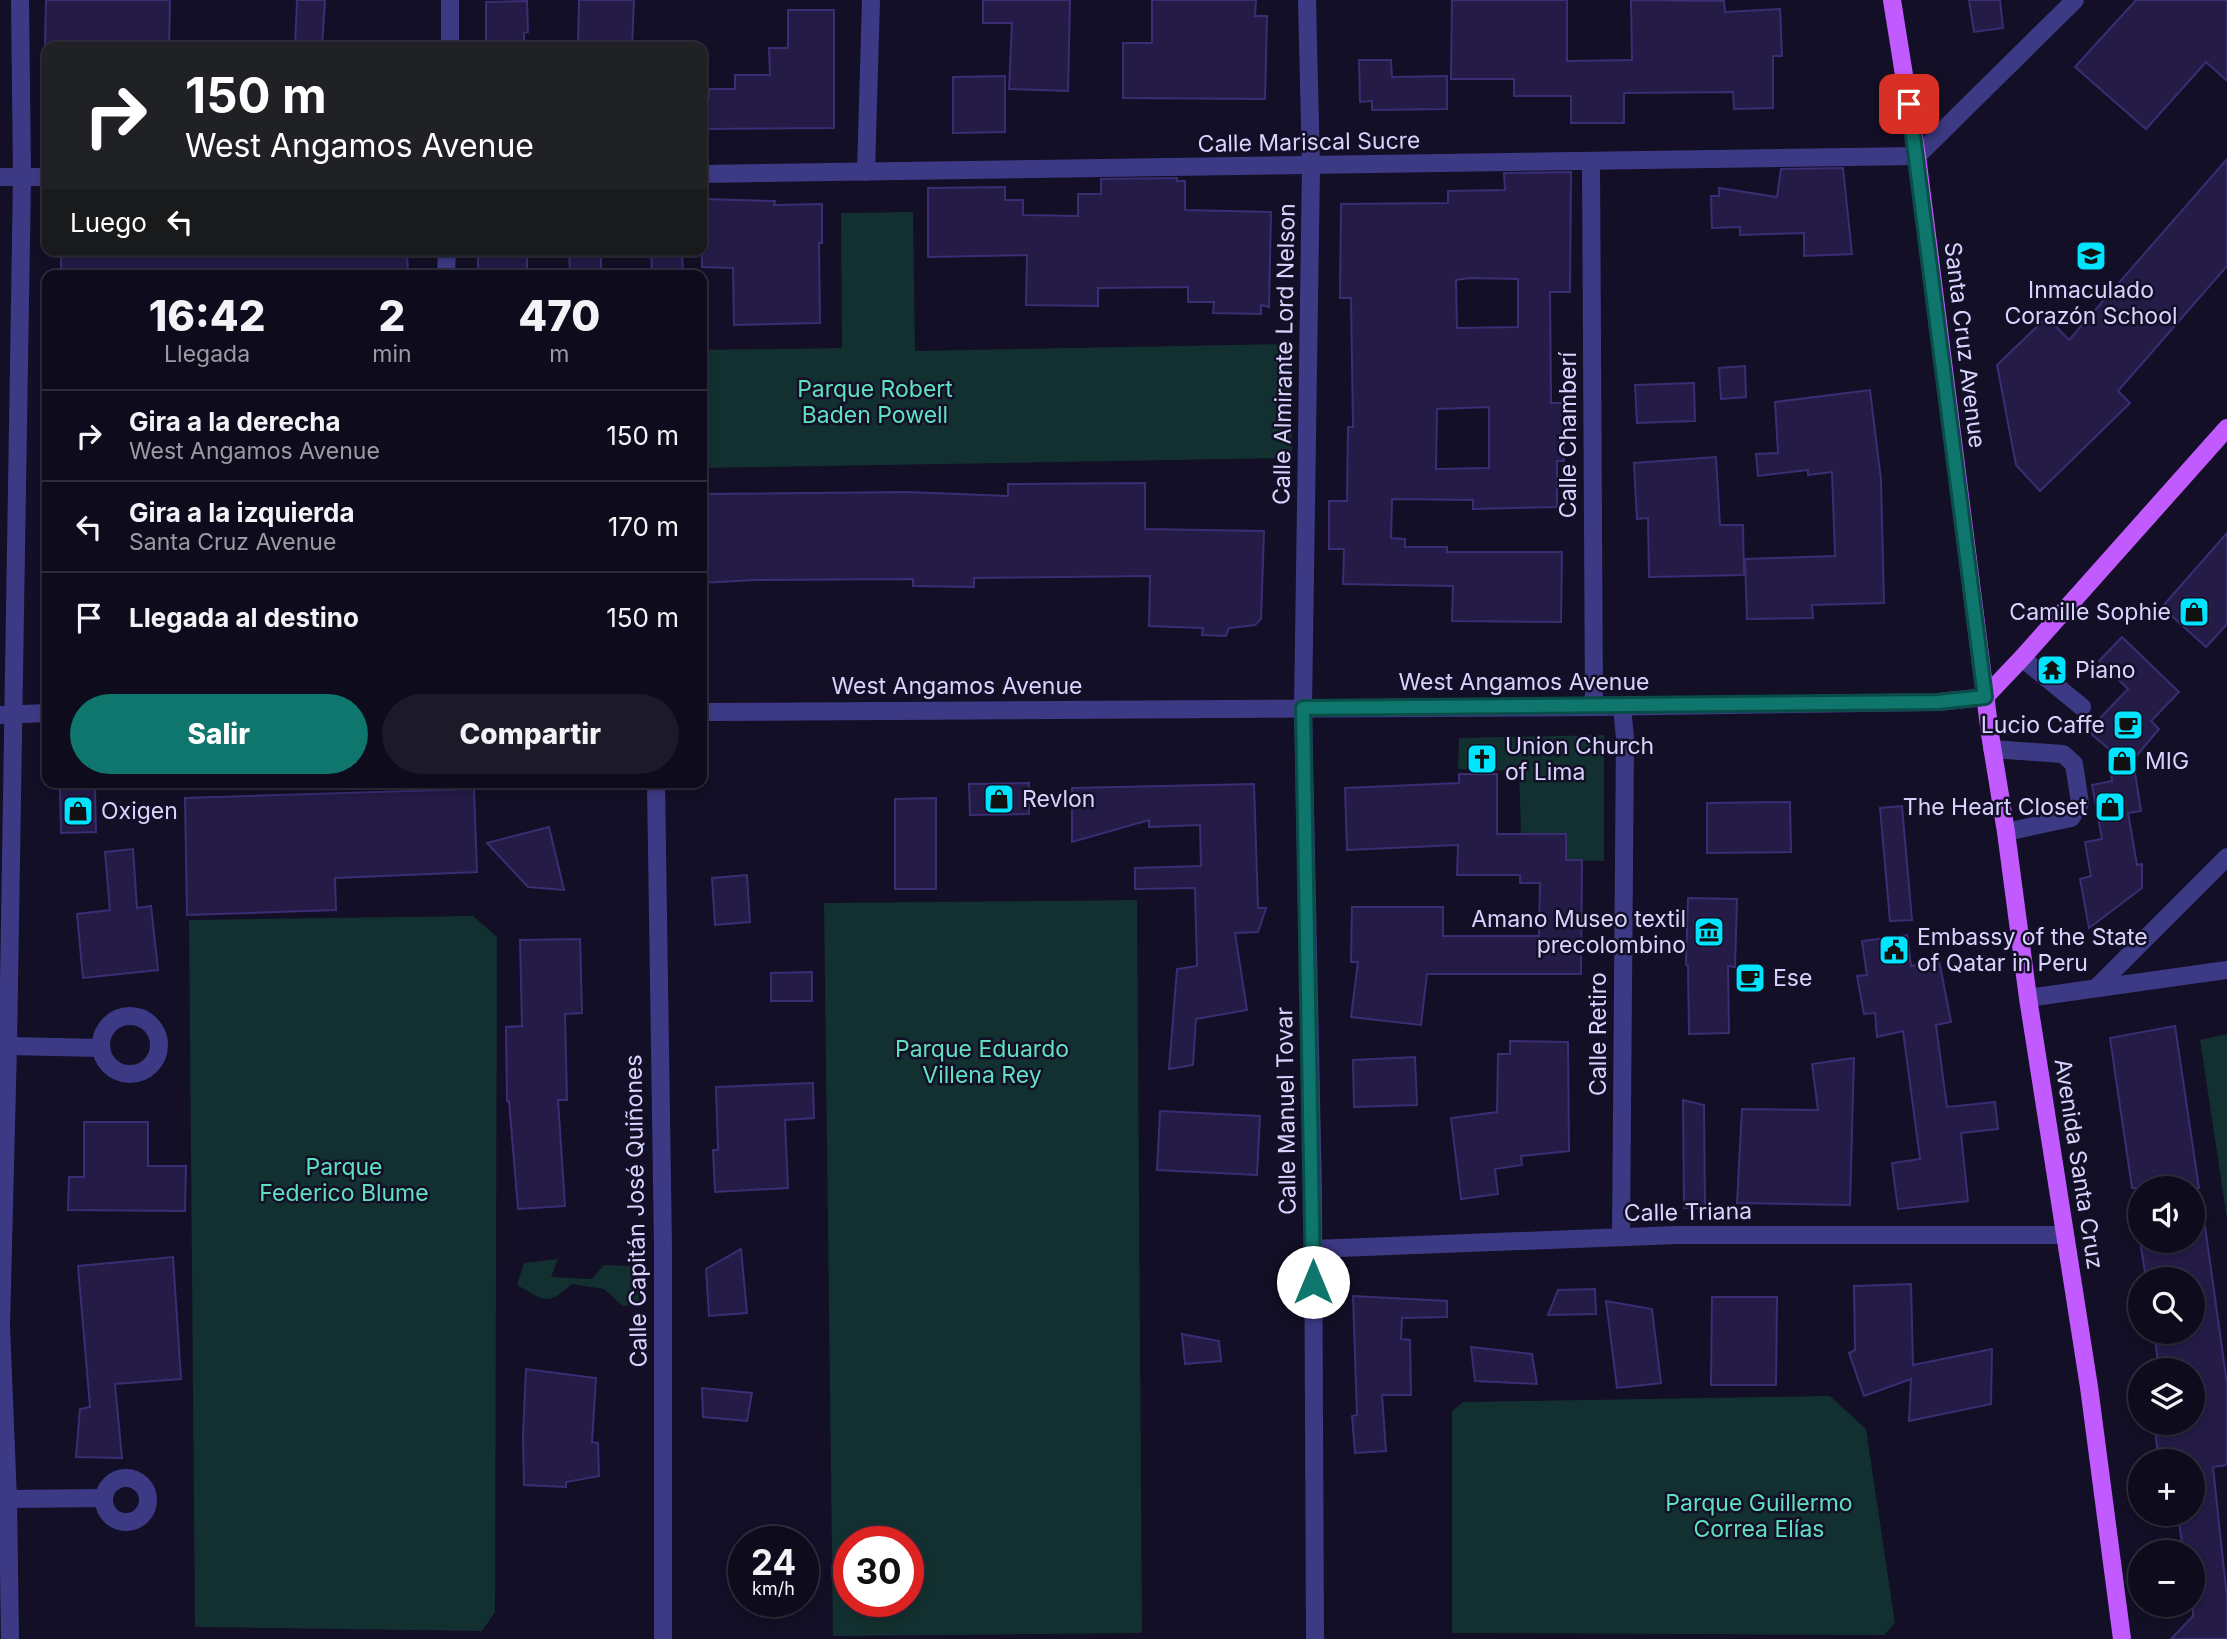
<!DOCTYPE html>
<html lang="es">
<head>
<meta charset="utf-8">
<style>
	:root { --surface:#0e0b1c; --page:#1c1929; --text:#f1f3f6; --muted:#9b9ba3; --line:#2e2b3b; --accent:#0f766e }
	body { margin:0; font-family:Inter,sans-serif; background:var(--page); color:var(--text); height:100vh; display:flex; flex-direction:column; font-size:26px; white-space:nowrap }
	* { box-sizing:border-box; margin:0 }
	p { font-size:23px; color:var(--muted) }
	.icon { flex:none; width:38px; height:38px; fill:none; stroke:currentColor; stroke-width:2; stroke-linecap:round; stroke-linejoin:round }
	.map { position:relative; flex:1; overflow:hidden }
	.sheet { position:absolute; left:42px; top:270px; width:665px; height:518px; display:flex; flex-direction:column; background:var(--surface); border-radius:14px; box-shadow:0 4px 10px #0003,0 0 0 2px var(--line) }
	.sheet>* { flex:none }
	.banner { position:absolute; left:42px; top:42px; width:665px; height:214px; border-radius:14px; box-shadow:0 4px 10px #0003,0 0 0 2px var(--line); background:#202124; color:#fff; overflow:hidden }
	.tools { position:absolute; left:2128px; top:1176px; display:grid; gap:14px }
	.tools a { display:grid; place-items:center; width:77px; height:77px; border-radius:50%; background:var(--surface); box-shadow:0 4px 10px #0003,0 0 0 2px var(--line); font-size:35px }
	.speed { position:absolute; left:728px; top:1526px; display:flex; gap:14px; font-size:35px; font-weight:700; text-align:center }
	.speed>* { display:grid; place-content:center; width:91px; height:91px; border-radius:50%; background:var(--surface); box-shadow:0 4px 10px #0003,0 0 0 2px var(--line); line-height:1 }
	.speed small { font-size:18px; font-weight:400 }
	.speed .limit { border:10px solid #d22; background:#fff; color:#111 }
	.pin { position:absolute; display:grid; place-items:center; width:60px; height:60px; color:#fff; margin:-30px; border-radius:14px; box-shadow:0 4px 10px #0006 }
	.me { position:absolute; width:77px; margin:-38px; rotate:0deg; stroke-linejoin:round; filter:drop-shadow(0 0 5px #0008) }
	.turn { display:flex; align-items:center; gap:24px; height:147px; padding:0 28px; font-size:32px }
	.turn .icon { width:91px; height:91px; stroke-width:2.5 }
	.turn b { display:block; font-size:49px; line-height:60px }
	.then { display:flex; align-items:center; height:66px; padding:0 28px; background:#0003; gap:14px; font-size:26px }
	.eta { display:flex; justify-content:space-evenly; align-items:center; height:119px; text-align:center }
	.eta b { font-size:42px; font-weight:800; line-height:49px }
	.action { display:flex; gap:14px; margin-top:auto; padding:14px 28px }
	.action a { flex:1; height:80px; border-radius:42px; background:var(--accent); color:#fff; font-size:28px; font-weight:800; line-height:80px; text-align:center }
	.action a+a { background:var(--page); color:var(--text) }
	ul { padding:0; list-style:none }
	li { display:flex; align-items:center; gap:21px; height:91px; padding:0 28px; border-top:2px solid var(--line) }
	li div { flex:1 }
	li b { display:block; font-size:26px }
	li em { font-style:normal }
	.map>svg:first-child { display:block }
	.green { fill:#12302f; fill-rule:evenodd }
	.building { fill:#241b47; stroke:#3b2d73; stroke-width:2; fill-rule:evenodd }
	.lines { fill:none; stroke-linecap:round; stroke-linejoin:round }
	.minor { stroke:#3d3a85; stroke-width:18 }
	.major { stroke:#c25bff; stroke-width:18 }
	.route-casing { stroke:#0a4d48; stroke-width:18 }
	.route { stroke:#0f766e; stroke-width:12 }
	.labels { text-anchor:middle; stroke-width:5; stroke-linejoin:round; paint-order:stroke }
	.street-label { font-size:23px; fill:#d9d4ff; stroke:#130f26 }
	.poi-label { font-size:23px; fill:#d9d4ff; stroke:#130f26; text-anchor:start }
	.park-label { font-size:23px; fill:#5fe0c0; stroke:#130f26 }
</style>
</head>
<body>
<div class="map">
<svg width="2227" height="1639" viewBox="0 0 2227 1639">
	<rect width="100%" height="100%" fill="#130f26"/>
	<g class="green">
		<path d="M913,212L915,351L1291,344L1292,458L702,468V350L842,348L841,213Z"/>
		<path d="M1604,735V861L1566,860L1521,834L1519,771L1458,769L1459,738Z"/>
		<path d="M1137,900L1142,1633L833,1636L824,903ZM849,1542H908V1601H849Z"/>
		<path d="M473,916L497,937L495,1612L482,1631L195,1627L189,920Z"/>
		<path d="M2227,1034V1219L2200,1040Z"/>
		<path d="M558,1259L551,1277L592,1279L604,1265L633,1266L640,1303L623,1306L604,1289L572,1284C546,1307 544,1300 517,1285L524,1263Z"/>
		<path d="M1830,1396L1866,1429L1895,1623L1884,1635L1452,1633V1411L1463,1402Z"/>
	</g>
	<g class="building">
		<path d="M46,0H170L169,47L45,46Z"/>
		<path d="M297,0H325L322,47H295Z"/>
		<path d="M579,0H634L632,47H578Z"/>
		<path d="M983,0H1070L1068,91L1009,89L1012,23H983Z"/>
		<path d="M1152,0H1256L1255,16H1267L1265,99L1123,98V43H1152Z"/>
		<path d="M1452,0H1567V61L1632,60L1631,0L1724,1L1725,12L1780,9L1782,56H1773V108L1734,109L1733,92L1624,93V123H1571V96H1514V79H1451Z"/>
		<path d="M1969,0H2000L2003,28L1974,32Z"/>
		<path d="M2136,0H2227V81L2206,62L2146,129L2075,67Z"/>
		<path d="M527,1L528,32L524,33V47H486V2Z"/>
		<path d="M788,10H834V128L702,129V97H709V89H735V75H770L769,48H788Z"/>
		<path d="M1359,60H1391L1392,77L1447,76V109L1372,110V101L1360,102Z"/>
		<path d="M1005,76V132L953,133V77Z"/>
		<path d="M2227,159V266L2118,391L2130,403L2040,491L2016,465L1997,365L2047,317L2069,340Z"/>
		<path d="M1843,168L1852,254L1804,256V233L1740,235V227L1712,228L1711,196H1719V188L1777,197L1781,169Z"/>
		<path d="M1571,172L1570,292H1550L1551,403H1564V461H1557V507L1473,509V500L1392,499L1391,538L1405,539V547H1447V552H1562L1561,622L1452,621L1453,586L1343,584L1344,549H1329V501H1347L1348,427H1353L1351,298H1340L1341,204L1448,203V191L1505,190L1504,173ZM1469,278L1518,279V327L1457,328L1456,280ZM1489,407V468L1436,469L1437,409Z"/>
		<path d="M1177,178V181H1185V210L1271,212L1269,307L1261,305V314L1213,313L1214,302H1188V287L1098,288V306L1026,305L1027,255L928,257V188L1005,187V200H1023V215L1078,216V194H1101V179Z"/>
		<path d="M702,199L775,201L774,205L822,204V243H819L820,323L734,325L733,268L702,267Z"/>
		<path d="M61,250H407L408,275H61Z"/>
		<path d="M478,250H527V270L478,271Z"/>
		<path d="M569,250H601V275H570Z"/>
		<path d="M651,250H682L683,275H652Z"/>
		<path d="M1745,366L1746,397L1721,399L1719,368Z"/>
		<path d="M1694,383L1695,421L1637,423L1635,385Z"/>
		<path d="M1870,390L1881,480L1884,603L1812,605L1813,618L1747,619L1745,559L1835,556L1832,472L1808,475V470L1758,476L1756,454L1778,453L1775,402Z"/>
		<path d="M1716,457L1720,525H1743L1744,575L1649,577L1648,518L1637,519L1634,463Z"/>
		<path d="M1145,483V529L1264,531L1261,619L1255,625L1229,628L1226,636L1202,635L1203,628L1149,626L1150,576L974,578V587L913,586V579L754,580L702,583V494L908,492L1008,496V484Z"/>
		<path d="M2227,533V624L2206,647L2162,607Z"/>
		<path d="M2122,637L2179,692L2151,721L2159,729L2133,760L2141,811L2128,813L2137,865L2142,864V888L2089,928L2080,879L2091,876L2085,842L2102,839L2092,785L2112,781L2109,749L2091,734L2104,722L2100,718L2128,689L2099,661Z"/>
		<path d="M1459,774H1497V834H1566V860H1582L1581,974H1427L1421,1025L1351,1017L1358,962H1351L1352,907H1443V936H1539L1540,883H1520V875H1457L1458,845L1347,850L1345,788L1459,783Z"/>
		<path d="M1029,783V814L970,815L969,784Z"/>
		<path d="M1254,784L1258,908H1266L1258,932L1235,933L1247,1010L1196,1019L1193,1065L1169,1069L1177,969L1197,966L1195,888L1135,889V868L1201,866L1200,825L1149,827V820L1072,842V788Z"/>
		<path d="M60,789H95L96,832L61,833Z"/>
		<path d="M474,789L477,872L335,878L336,910L187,915L185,798Z"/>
		<path d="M936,798V889H895V799Z"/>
		<path d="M1790,802L1791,852L1707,853V803Z"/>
		<path d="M1902,806L1912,920L1890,921L1880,808Z"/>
		<path d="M549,827L564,890L528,887L487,843Z"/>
		<path d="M133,849L137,908L151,906L158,970L83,978L77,914L110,910L105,852Z"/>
		<path d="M747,875L750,922L715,925L712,878Z"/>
		<path d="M1688,898L1737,899L1735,967L1728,966L1729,1033L1689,1034L1688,965H1686Z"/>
		<path d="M1907,935L1911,966L1939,960L1951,1022L1936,1025L1947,1107L1995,1102L1998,1129L1961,1133L1968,1201L1898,1209L1892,1163L1920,1159L1903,1031L1877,1037L1875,1013L1864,1014L1857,976L1867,975L1862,941Z"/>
		<path d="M580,939L582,1013L565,1014L567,1100H558L565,1206L518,1209L509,1101H507L506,1027L522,1026L520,940Z"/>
		<path d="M812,972V1001H771V973Z"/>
		<path d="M2175,1026L2199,1188H2132L2110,1038Z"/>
		<path d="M1510,1041L1568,1042L1569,1151L1521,1156L1522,1165L1495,1169L1498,1194L1461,1199L1451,1118L1497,1112L1498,1054H1510Z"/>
		<path d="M1415,1057L1417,1105L1354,1107L1353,1060Z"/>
		<path d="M1854,1058L1850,1205L1737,1203L1742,1109L1818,1110L1812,1064Z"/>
		<path d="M813,1083L814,1118L785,1120L788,1188L715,1192L713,1150H718L716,1087Z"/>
		<path d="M1683,1100L1704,1105L1705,1208H1684Z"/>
		<path d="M1160,1111L1260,1116L1257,1175L1157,1170Z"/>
		<path d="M84,1122H148V1166H186L185,1211L68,1210L69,1177H84Z"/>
		<path d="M2205,1226L2227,1384V1465L2213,1467L2227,1598V1639H2171L2193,1616V1552H2183L2178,1514H2193V1461H2159L2154,1423H2193V1370H2159L2154,1332H2193V1279H2146L2140,1241H2193V1227Z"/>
		<path d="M741,1249L747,1313L709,1316L706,1269Z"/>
		<path d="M173,1257L181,1379L115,1384L122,1458L76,1457L80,1409L90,1407L78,1266Z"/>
		<path d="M1911,1284L1913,1365L1992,1349L1991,1404L1909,1421L1911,1379L1864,1396L1849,1353L1855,1350L1854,1286Z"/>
		<path d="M1595,1289L1596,1314L1548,1315L1558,1290Z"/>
		<path d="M1353,1296L1447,1301V1317L1402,1318L1401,1339L1410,1340L1411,1395H1382L1386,1451L1355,1453L1352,1416L1357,1415Z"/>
		<path d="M1712,1297H1777L1776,1385H1711Z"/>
		<path d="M1606,1301L1652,1309L1661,1383L1617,1388Z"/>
		<path d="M1182,1334L1219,1341L1221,1361L1185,1364Z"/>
		<path d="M1471,1347L1532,1354L1537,1384L1475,1381Z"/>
		<path d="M526,1369L596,1378L592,1442L598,1443L599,1476L566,1482V1487L524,1485L523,1434Z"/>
		<path d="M702,1388L752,1393L747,1421L703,1417Z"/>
	</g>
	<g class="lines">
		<g class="minor">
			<path d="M1307,0L1311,166L1303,708L1313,1193L1315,1639"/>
			<path d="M450,47V0"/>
			<path d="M1591,163L1594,707"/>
			<path d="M866,172L871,0"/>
			<path d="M702,174L1917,156L2075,0"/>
			<path d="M0,177H47"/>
			<path d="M446,275L447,250"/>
			<path d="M2022,658L2082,707"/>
			<path d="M702,712L1594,707L1938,702L1985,697"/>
			<path d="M0,715L47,713"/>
			<path d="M1992,749L2063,754L2074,764L2080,803L2071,818L2006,832"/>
			<path d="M656,782L663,1248V1639"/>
			<path d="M2097,987L2227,857"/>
			<path d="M2028,998L2227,970"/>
			<circle cx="130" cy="1045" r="29"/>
			<path d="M8,1046L101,1048"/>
			<path d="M1621,1237L1625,738L1622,706"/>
			<path d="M1313,1249L1677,1235H2065"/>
			<circle cx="126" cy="1500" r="22"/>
			<path d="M8,1499L104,1498"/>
			<path d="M10,1639L8,1499L1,1326L8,1046L22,177L20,0"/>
		</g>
		<g class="major">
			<path d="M1892,0L1917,156L1990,734L2006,832L2028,998L2089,1387L2122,1639"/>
			<path d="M1985,697L2022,658L2227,428"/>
		</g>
	</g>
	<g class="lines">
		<g class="route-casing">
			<path id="route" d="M1313,1282L1303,708L1938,702L1985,697L1909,104"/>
		</g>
		<use href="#route" class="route"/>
	</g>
	<defs>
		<g id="school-square" transform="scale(1.575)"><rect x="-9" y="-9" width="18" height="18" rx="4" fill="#00e5ff" stroke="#130f26"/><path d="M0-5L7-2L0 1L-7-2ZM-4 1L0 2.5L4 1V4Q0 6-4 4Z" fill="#111"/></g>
		<g id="shop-square" transform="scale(1.575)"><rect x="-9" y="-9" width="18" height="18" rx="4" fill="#00e5ff" stroke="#130f26"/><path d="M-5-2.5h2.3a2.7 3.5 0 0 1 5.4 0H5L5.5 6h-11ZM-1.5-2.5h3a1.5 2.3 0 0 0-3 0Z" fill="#111"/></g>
		<g id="temple-square" transform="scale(1.575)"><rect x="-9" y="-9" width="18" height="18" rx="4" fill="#00e5ff" stroke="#130f26"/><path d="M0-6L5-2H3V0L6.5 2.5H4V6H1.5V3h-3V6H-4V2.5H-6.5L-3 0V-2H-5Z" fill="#111"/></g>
		<g id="cafe-square" transform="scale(1.575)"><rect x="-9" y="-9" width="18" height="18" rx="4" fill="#00e5ff" stroke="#130f26"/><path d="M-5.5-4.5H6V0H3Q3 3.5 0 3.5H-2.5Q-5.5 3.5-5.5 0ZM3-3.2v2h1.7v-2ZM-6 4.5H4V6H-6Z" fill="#111"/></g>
		<g id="church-square" transform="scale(1.575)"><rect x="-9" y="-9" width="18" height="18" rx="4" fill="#00e5ff" stroke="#130f26"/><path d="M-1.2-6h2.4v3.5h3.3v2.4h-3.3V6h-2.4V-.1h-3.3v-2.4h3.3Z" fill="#111"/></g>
		<g id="museum-square" transform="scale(1.575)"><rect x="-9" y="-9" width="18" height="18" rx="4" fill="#00e5ff" stroke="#130f26"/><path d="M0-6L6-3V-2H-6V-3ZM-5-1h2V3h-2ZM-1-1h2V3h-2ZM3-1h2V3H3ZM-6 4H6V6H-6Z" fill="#111"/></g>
		<g id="civic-square" transform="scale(1.575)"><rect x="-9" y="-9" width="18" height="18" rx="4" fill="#00e5ff" stroke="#130f26"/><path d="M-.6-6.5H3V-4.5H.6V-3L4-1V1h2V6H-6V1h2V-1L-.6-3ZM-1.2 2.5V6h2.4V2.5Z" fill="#111"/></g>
	</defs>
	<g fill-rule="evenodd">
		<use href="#school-square" x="2091" y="256"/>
		<use href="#shop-square" x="2194" y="612"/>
		<use href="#temple-square" x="2052" y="670"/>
		<use href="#cafe-square" x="2128" y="725"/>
		<use href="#church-square" x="1482" y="759"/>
		<use href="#shop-square" x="2122" y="761"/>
		<use href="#shop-square" x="999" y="799"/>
		<use href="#shop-square" x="2110" y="807"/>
		<use href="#shop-square" x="78" y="811"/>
		<use href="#museum-square" x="1709" y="932"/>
		<use href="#civic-square" x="1894" y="950"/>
		<use href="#cafe-square" x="1750" y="978"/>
	</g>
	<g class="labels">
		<g class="street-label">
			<text transform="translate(1309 142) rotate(-1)" y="8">Calle Mariscal Sucre</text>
			<text transform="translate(1965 345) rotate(83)" y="8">Santa Cruz Avenue</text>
			<text transform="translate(1284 354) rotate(-89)" y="8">Calle Almirante Lord Nelson</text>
			<text transform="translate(1568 435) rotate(-90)" y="8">Calle Chamberí</text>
			<text x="1524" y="690">West Angamos Avenue</text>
			<text x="957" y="694">West Angamos Avenue</text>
			<text transform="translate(1598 1034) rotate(-90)" y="8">Calle Retiro</text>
			<text transform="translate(1286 1111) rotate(-91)" y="8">Calle Manuel Tovar</text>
			<text transform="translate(2079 1164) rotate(81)" y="8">Avenida Santa Cruz</text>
			<text transform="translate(636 1211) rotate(-91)" y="8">Calle Capitán José Quiñones</text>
			<text transform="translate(1688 1212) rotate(-1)" y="8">Calle Triana</text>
		</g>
		<g class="poi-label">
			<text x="2091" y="298" text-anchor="middle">Inmaculado<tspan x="2091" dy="26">Corazón School</tspan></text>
			<text x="2171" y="620" text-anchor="end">Camille Sophie</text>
			<text x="2075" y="678">Piano</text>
			<text x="2105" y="733" text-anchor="end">Lucio Caffe</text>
			<text x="1505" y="754">Union Church<tspan x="1505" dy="26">of Lima</tspan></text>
			<text x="2145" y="769">MIG</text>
			<text x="1022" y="807">Revlon</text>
			<text x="2087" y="815" text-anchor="end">The Heart Closet</text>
			<text x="101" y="819">Oxigen</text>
			<text x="1686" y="927" text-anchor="end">Amano Museo textil<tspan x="1686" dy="26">precolombino</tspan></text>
			<text x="1917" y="945">Embassy of the State<tspan x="1917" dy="26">of Qatar in Peru</tspan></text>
			<text x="1773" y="986">Ese</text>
		</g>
		<g class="park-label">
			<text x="875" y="397">Parque Robert<tspan x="875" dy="26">Baden Powell</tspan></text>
			<text x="982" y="1057">Parque Eduardo<tspan x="982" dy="26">Villena Rey</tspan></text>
			<text x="344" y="1175">Parque<tspan x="344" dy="26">Federico Blume</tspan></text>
			<text x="1759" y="1511">Parque Guillermo<tspan x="1759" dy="26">Correa Elías</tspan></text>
		</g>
	</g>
</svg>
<div class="tools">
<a><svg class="icon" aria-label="sound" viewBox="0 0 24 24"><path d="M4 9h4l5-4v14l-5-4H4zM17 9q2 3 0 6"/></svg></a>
<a><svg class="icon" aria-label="search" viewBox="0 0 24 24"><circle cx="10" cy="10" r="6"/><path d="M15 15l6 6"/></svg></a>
<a><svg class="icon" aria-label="layers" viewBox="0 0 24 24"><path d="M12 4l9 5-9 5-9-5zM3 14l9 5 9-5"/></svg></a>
<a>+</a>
<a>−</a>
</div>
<div class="speed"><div>24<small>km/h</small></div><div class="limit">30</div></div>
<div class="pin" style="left:1909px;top:104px;background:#d93025"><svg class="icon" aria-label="arrive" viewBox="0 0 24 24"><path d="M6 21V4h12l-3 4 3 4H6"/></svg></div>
<svg class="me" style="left:1313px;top:1282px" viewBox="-20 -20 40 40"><circle r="19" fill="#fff"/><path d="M0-13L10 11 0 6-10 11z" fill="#0f766e"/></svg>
<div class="banner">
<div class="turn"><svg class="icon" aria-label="right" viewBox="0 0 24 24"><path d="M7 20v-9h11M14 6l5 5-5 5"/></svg><div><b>150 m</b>West Angamos Avenue</div></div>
<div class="then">Luego<svg class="icon" aria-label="left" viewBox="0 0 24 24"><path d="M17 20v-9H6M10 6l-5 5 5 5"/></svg></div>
</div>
<section class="sheet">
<div class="eta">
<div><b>16:42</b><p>Llegada</p></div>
<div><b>2</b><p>min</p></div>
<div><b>470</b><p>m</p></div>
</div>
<ul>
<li><svg class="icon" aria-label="right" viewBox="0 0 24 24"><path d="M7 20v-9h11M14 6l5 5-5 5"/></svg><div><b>Gira a la derecha</b><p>West Angamos Avenue</p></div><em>150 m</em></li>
<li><svg class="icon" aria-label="left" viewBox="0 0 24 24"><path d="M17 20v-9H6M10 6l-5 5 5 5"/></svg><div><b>Gira a la izquierda</b><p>Santa Cruz Avenue</p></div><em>170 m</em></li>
<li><svg class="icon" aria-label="arrive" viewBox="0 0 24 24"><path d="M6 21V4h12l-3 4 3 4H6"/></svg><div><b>Llegada al destino</b></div><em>150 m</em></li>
</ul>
<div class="action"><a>Salir</a><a>Compartir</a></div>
</section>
</div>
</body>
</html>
